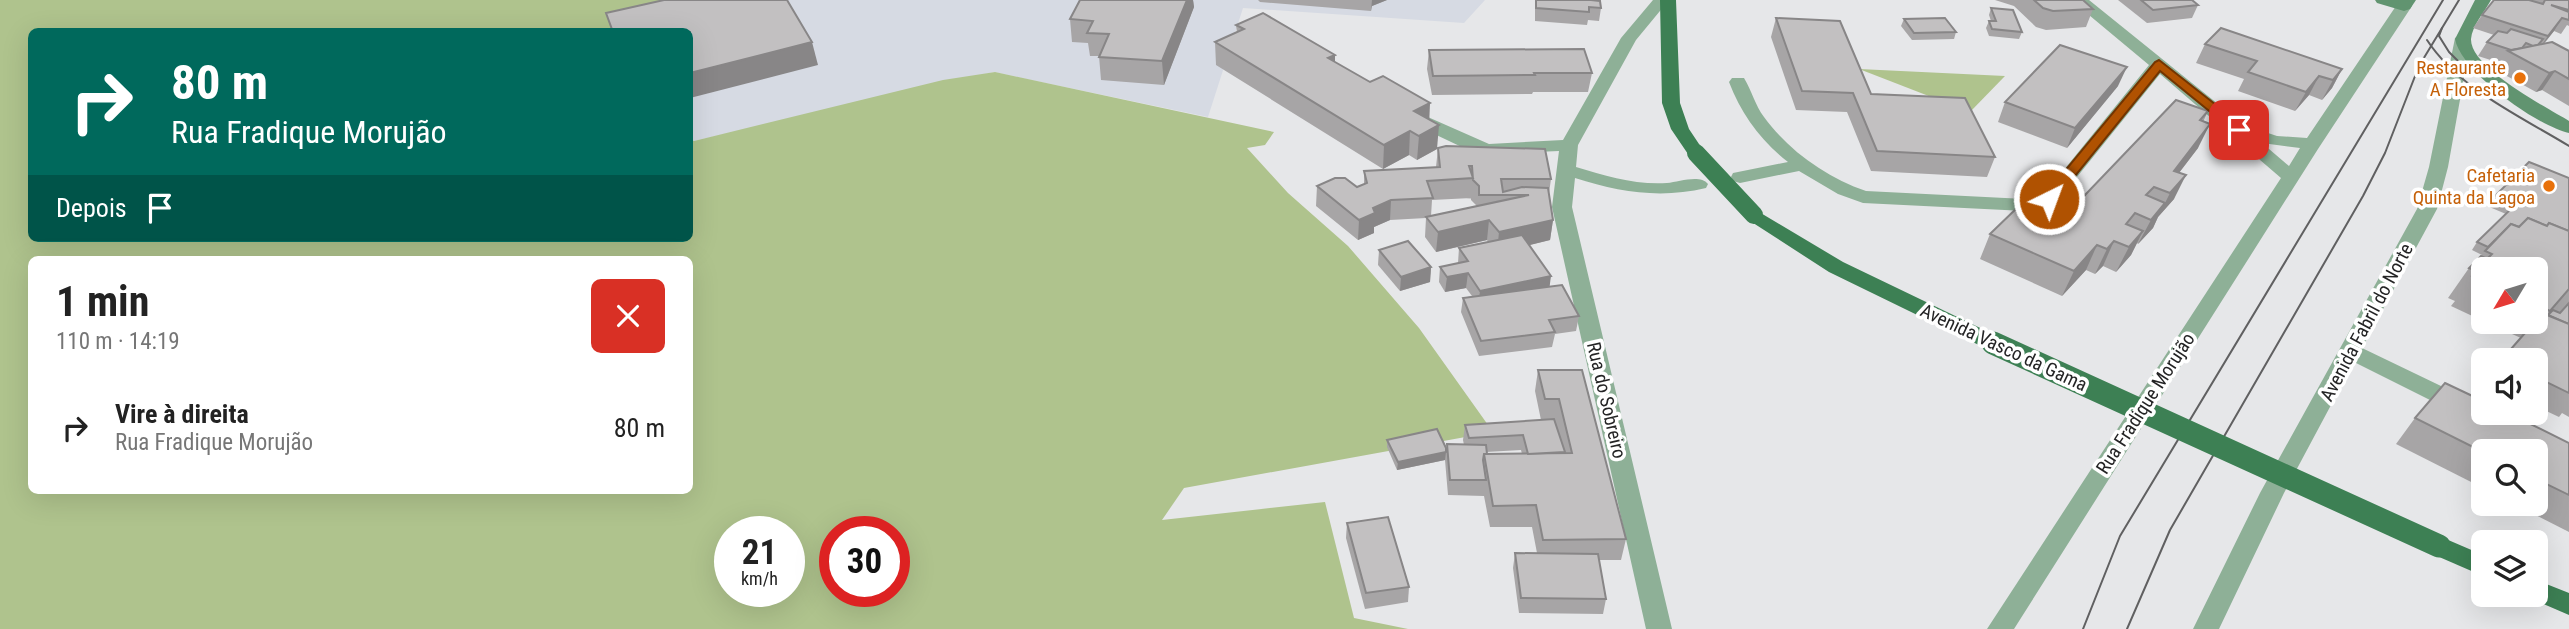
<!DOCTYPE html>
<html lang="pt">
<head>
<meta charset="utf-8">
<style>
	:root { --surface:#fff; --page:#f6f6f6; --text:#222; --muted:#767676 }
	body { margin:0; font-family:"Roboto Condensed",sans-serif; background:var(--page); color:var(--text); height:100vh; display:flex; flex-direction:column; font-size:26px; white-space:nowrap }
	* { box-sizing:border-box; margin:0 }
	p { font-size:23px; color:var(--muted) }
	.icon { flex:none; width:38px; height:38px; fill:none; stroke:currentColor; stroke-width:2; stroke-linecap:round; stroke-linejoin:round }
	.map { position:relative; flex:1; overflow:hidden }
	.sheet { position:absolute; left:28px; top:256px; width:665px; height:238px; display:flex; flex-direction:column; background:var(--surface); border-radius:10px; box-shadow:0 7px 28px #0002 }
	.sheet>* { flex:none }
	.top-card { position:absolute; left:28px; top:28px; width:665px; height:214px; border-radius:10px; box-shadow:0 7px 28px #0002; background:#00695c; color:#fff; overflow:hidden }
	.needle { width:46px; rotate:232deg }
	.fabs { position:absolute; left:2471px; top:257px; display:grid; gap:14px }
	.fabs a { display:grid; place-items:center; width:77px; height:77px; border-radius:10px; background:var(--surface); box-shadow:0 7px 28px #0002; font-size:35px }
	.speed { position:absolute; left:714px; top:516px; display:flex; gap:14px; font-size:35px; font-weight:700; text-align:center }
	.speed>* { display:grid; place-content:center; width:91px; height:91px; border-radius:50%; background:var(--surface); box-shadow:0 7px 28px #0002; line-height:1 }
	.speed small { font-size:18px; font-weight:400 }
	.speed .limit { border:10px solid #d22; background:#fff; color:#111 }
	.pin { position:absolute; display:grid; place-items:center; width:60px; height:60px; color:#fff; margin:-30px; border-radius:14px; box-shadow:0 4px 10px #0006 }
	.me { position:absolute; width:77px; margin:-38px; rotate:42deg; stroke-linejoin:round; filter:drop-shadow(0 0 5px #0008) }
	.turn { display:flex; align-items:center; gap:24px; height:147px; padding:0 28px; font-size:32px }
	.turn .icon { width:91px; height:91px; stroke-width:2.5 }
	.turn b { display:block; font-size:49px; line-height:60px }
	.then { display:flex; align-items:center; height:66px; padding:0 28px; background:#0003; gap:14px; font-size:26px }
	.round { display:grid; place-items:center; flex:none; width:74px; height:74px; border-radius:10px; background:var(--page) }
	.head { display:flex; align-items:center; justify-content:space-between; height:119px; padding:0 28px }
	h1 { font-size:42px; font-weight:700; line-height:52px }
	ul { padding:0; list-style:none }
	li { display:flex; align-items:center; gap:21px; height:105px; padding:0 28px }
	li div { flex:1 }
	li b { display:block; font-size:26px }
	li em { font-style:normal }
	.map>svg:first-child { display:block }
	.built { fill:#d6dae3 }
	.green { fill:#afc38d; fill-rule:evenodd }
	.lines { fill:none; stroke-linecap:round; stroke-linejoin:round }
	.street { fill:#8eb097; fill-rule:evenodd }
	.secondary { fill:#619470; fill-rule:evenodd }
	.primary { fill:#3d8054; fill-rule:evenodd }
	.tram { stroke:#606061; stroke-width:2 }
	.primary-bridge-far1 { stroke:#3d8054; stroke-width:18 }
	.primary-bridge { stroke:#3d8054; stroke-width:23 }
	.wall { fill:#a7a5a6; fill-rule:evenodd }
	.shaded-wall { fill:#888687 }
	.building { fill:#c2c0c1; stroke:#888687; stroke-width:2 }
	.route { fill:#b05201; stroke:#723501; stroke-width:2 }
	.food-dot { fill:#e8710a; stroke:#fff; stroke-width:2.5 }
	.labels { text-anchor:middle; stroke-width:7; stroke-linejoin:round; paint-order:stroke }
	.food-label { font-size:19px; fill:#c56008; stroke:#fff; text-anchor:end }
	.street-label { font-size:19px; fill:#242425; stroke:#fff }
</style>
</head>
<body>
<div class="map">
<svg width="2569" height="629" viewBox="0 0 2569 629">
	<rect width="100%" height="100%" fill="#e6e7e9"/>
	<path class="built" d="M752,0H1485L1464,23L1243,8L1208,117L994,72L694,141L690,140V32H614Z"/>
	<g class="green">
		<path d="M0,0H752L614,32H32V238H690V140L694,141L943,80L995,72L1274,132L1265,145L1247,148L1288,193L1348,246L1419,328L1493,432L1184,488L1162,520L1325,502L1354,618L1408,629H0ZM32,259H690V490H32ZM730,532H789V592H730ZM835,532H894V592H835Z"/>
		<path d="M1859,69L2005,76L1970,112Z"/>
	</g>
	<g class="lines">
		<g class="street">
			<path d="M1653,0H1669L1636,40L1578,145L1576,167C1606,176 1635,185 1667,183C1679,182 1700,174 1708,184L1706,188C1660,199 1619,192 1575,178L1572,207L1672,629H1646L1552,207L1559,151L1489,154L1468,150L1409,122L1406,118L1409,114H1421L1489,144L1563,140L1621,38Z"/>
			<path d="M2071,0H2089L2244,125L2277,136L2307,138L2398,3H2410L2412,6L2318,149L2014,629H1987L2281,178L2160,74L2056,203L2025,211L1863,203L1838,194L1799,171L1740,183L1733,181L1731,177L1733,173L1788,162C1761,141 1741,114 1729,82L1732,78H1744C1752,91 1755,105 1764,117C1789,151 1826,177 1866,191L2025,199L2042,195L2050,187L2149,65ZM2262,143L2300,148L2289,166Z"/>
			<path d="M2463,33L2471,38L2448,167L2437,209L2362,348L2468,399L2471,405L2468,411L2460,413L2452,411L2354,362L2284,493L2219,629H2193L2260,493L2417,209L2429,167L2455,38Z"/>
		</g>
		<g class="secondary">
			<path d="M2375,0H2416L2410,9L2404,11L2377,3Z"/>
			<path d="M2475,0H2491C2485,11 2472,26 2471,39C2470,68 2546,107 2569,121V133C2537,126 2461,72 2455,39Z"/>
		</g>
		<g class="primary">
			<path d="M1660,0H1676L1680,103L1689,129L1705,153L1696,158L1690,157L1671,129L1662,103Z"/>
			<path d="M1754,209L1843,262L2001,338L2004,343L2001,348L1993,350L1985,348L1829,272L1747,219L1744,215Z"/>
			<path d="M2439,536L2483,555V576L2430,553L2427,546L2430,539Z"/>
			<path d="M2536,580L2569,593V615L2527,597L2526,595H2536Z"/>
		</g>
		<g class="tram">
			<path d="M2442,28L2439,36L2449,52L2467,70"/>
			<path d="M2427,40C2459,89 2520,116 2569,146"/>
			<path d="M2083,629L2120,536L2443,0"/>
			<path d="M2127,629L2170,530L2363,196L2385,153L2419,66L2459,0"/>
		</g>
		<path class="primary-bridge-far1" d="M1696,153L1754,215"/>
		<path class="primary-bridge" d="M1993,343L2439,546"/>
	</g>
	<g class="wall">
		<path d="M1080,0H1193L1194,7L1164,85L1101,80L1099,56H1090L1088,43L1072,42L1070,19Z"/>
		<path d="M1258,0H1387L1372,6L1371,11L1260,2Z"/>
		<path d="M1535,0H1591L1601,8L1599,21L1588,20L1587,25L1535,21Z"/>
		<path d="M1995,0H2083L2093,9L2086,27L2046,30L2036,27L2014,6Z"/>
		<path d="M2118,0H2192L2198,5L2192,18L2147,23Z"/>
		<path d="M2494,0H2569V26L2567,25L2561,34L2554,31L2544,44L2569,51V106L2542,90L2536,92L2496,70L2500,63L2478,56L2487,42L2494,35L2473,28L2482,15Z"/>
		<path d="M1991,8L2022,32L2019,39L1989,36L1986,28L1989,21H1991L1989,15Z"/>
		<path d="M1776,18L1871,94L1995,157L1987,177L1871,171L1847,112L1796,110L1771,37Z"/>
		<path d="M1904,19L1956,32L1954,39L1912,40L1901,26Z"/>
		<path d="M1236,25L1335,55V62L1429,120L1437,149L1417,160L1409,155L1383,169L1216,65L1215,42L1237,33Z"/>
		<path d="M2205,44L2342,69L2332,88L2322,100L2309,95L2295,111L2238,91L2244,79L2196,63Z"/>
		<path d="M1429,50L1592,73L1588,92H1533L1532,94L1432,95L1427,69Z"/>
		<path d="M2118,86L2067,148L1998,122L2005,102Z"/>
		<path d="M2208,111L2203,122L2198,148L2179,173L2174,199L2158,217L2153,228L2138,244L2137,243L2131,255L2116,272L2103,266L2095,274L2086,270L2062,296L1980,259L1990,234L2033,212L2063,218Z"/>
		<path d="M1438,148L1551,179L1549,193L1553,220L1550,240L1529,245L1549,287L1579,316L1576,331L1555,334L1552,347L1479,356L1461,312L1463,298L1472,296L1466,288L1445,292L1439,282L1440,267L1458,263L1459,248L1488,242L1487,240L1436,252L1425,237L1426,218L1390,220L1374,227V233L1358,240L1316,206L1317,186L1357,187L1364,184V171L1436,167ZM1471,196V200L1477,206L1431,216L1432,200L1471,198Z"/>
		<path d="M2569,178V417L2562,413L2559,417L2536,406V360H2503L2521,338L2485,322H2536V270H2483V321L2451,306L2455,301L2448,298L2469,268L2482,255L2472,250L2477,242L2506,214L2487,206L2492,199Z"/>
		<path d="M1379,250L1431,267L1430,282L1400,291L1378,265Z"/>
		<path d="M1538,370H1582L1626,539L1621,560H1599L1606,599L1603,614L1519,613L1513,568L1515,553H1537L1532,527H1490L1484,496L1448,495L1445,460L1397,470L1387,447V440L1446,448L1464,445L1463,440L1465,425L1541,420L1535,391ZM1521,450L1522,454H1487L1486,452Z"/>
		<path d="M2415,418L2569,443V532L2514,504H2536V452H2483V488L2396,444Z"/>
		<path d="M1347,523L1409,587L1408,602L1365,609L1346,538Z"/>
	</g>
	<g class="shaded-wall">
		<path d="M1187,0H1193L1194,7L1164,85L1162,61Z"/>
		<path d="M1372,0H1387L1372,6L1371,11Z"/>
		<path d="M2562,18L2554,31L2539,49L2548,36Z"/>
		<path d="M812,42L818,65L690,98V73Z"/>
		<path d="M1335,55V78L1328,58Z"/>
		<path d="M2127,67L2118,86L2067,148L2075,128Z"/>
		<path d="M2342,69L2332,88L2322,100L2333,80Z"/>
		<path d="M2555,71L2542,90L2536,92L2549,73Z"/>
		<path d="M2319,76L2309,95L2295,111L2306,92Z"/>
		<path d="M1430,103L1429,127L1414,111Z"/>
		<path d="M2210,124L2198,148L2165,191L2174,171Z"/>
		<path d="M1439,125L1437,149L1417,160L1419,136Z"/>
		<path d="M1410,131L1409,155L1383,169L1384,145Z"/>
		<path d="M2186,175L2174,199L2158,217L2153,228L2138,244L2151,220L2165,203L2170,193Z"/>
		<path d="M1391,200L1390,220L1374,227V233L1358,240L1359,220L1373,208Z"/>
		<path d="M1489,220L1487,240L1436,252L1438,232Z"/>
		<path d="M1553,220L1550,240L1497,253L1499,232Z"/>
		<path d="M2143,231L2131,255L2116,272L2129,247Z"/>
		<path d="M2114,241L2103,266L2095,274L2107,249Z"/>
		<path d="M2097,245L2086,270L2062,296L2074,271Z"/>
		<path d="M1431,267L1430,282L1400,291L1401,277Z"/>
		<path d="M1468,273L1466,288L1445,292L1447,277Z"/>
		<path d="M1551,276L1549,291L1478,306L1480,291Z"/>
		<path d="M1446,452L1445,460L1397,470L1398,462Z"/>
	</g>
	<g class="building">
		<path d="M664,0H787L812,42L690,73V32H613L606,13Z"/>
		<path d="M1080,0H1187L1162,61L1099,57L1109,34L1087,33L1093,21L1070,19Z"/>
		<path d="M1536,0H1591L1600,1L1601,8L1589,7V12L1536,8Z"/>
		<path d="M2034,0H2083L2093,9L2053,11L2043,8Z"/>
		<path d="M2141,0H2192L2198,5L2153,10Z"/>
		<path d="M2494,0H2529L2543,4L2545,0H2569V10L2551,5L2569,12V20L2562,18L2548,36L2482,15Z"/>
		<path d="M1991,8L2013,10L2022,32L1992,29L1989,21H1996Z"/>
		<path d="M1263,13L1335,55L1328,58L1370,82L1383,76L1430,103L1414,111L1439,125L1419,136L1410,131L1384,145L1215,42L1244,29L1236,25Z"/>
		<path d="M1776,18L1840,21L1871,94L1965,98L1995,157L1877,151L1853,93L1802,91Z"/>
		<path d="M1945,18L1956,32L1914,33L1904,19Z"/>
		<path d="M2221,28L2342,69L2333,80L2319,76L2306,92L2248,72L2257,61L2205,44Z"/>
		<path d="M2511,29L2543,39L2538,45L2533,46L2526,43L2522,48L2511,50L2487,42L2498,31L2507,33Z"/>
		<path d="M2552,42L2569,51V79L2555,71L2549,73L2508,51Z"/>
		<path d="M2060,45L2127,67L2075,128L2005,102Z"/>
		<path d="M1584,49L1592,73H1534L1535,75L1433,76L1429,50Z"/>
		<path d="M2176,100L2208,111L2200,120L2210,124L2174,171L2186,175L2170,193L2154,187L2146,195L2165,203L2151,220L2135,213L2126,224L2143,231L2129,247L2114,241L2107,249L2097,245L2074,271L1990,234L2019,206L2033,212L2038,207L2063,218Z"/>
		<path d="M1446,146L1545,149L1551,179H1501L1503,192L1522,187L1548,188L1553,220L1499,232L1489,220L1438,232L1426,217L1529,195H1479V186L1473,180L1472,166H1469L1473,178L1427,181L1433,198L1391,200L1373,208L1375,213L1359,220L1317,186L1335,178H1345L1357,187L1367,183L1364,171L1440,167L1438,148Z"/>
		<path d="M2529,162L2569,178V231L2549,223L2547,226L2528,218L2519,227L2511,224L2488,247L2477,242L2513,207L2492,199Z"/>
		<path d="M2528,218L2547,226L2549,223L2569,231V289L2550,311L2536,304V270H2483V281L2472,276L2477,271L2469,268L2481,256L2487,259L2492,254L2485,251L2511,224L2519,227Z"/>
		<path d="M1522,235L1551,276L1480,291L1468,273L1447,277L1440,267L1468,261L1459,248Z"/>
		<path d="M1408,241L1431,267L1401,277L1379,250Z"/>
		<path d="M1562,285L1579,316L1549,320L1555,332L1481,341L1463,298Z"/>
		<path d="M2569,303V324L2548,315L2553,310L2560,313Z"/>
		<path d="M2547,315L2569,324V393L2536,377V360H2512L2519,353L2511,349L2532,325L2537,327Z"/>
		<path d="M1538,370H1582L1626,539L1543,540L1536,505L1493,506L1484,454L1572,453L1559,399H1545Z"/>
		<path d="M2445,383L2483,401V413H2508L2569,443V495L2536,479V452H2483L2415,418Z"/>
		<path d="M1554,419L1565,452L1528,454L1523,435L1469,438L1465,425Z"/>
		<path d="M1437,429L1446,448V452L1398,462L1387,440Z"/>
		<path d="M1447,444L1486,445L1487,454H1484L1483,460L1486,480H1450Z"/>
		<path d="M1388,517L1409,587L1366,593L1347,523Z"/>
		<path d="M1515,553L1598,554L1606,599L1521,598Z"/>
	</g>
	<path class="route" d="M2159,60L2244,127V132H2235L2160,71L2054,202H2044L2042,199L2044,196L2155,62Z"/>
	<g class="food-dot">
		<circle cx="2520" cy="78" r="7"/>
		<circle cx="2549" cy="186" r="7"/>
	</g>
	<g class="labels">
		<g class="food-label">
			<text x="2506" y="74">Restaurante<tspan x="2506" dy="22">A Floresta</tspan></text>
			<text x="2535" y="182">Cafetaria<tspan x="2535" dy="22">Quinta da Lagoa</tspan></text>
		</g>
		<g class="street-label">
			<text transform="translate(2366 322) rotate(-62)" y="7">Avenida Fabril do Norte</text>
			<text transform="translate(2004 347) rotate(25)" y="7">Avenida Vasco da Gama</text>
			<text transform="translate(1607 400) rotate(77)" y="7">Rua do Sobreiro</text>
			<text transform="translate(2145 403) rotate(-57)" y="7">Rua Fradique Morujão</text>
		</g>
	</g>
</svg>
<div class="fabs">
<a><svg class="needle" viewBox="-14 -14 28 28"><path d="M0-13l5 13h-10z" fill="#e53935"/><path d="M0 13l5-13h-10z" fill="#767676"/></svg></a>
<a><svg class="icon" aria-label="sound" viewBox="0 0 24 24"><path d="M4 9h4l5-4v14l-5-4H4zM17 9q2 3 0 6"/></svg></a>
<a><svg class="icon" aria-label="search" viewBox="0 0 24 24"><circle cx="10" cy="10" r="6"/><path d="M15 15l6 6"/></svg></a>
<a><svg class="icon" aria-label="layers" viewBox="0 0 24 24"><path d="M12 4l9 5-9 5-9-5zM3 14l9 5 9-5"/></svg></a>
</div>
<div class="speed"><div>21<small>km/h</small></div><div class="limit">30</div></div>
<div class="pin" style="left:2239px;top:130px;background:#d93025"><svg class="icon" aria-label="arrive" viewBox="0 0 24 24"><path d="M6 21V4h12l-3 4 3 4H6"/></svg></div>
<svg class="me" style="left:2049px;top:199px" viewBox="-20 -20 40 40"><circle r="17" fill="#b05201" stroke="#fff" stroke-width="3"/><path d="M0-11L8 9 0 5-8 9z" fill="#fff"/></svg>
<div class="top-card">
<div class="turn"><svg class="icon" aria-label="right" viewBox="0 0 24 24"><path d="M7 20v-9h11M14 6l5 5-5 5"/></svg><div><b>80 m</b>Rua Fradique Morujão</div></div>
<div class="then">Depois<svg class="icon" aria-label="arrive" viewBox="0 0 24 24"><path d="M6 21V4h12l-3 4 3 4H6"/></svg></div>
</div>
<section class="sheet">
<div class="head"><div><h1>1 min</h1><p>110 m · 14:19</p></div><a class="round" style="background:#d93025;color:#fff"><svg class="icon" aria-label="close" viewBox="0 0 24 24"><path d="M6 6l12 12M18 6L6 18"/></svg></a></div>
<ul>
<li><svg class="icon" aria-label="right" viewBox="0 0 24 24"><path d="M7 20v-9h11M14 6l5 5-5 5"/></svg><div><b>Vire à direita</b><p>Rua Fradique Morujão</p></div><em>80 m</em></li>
</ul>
</section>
</div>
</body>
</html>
